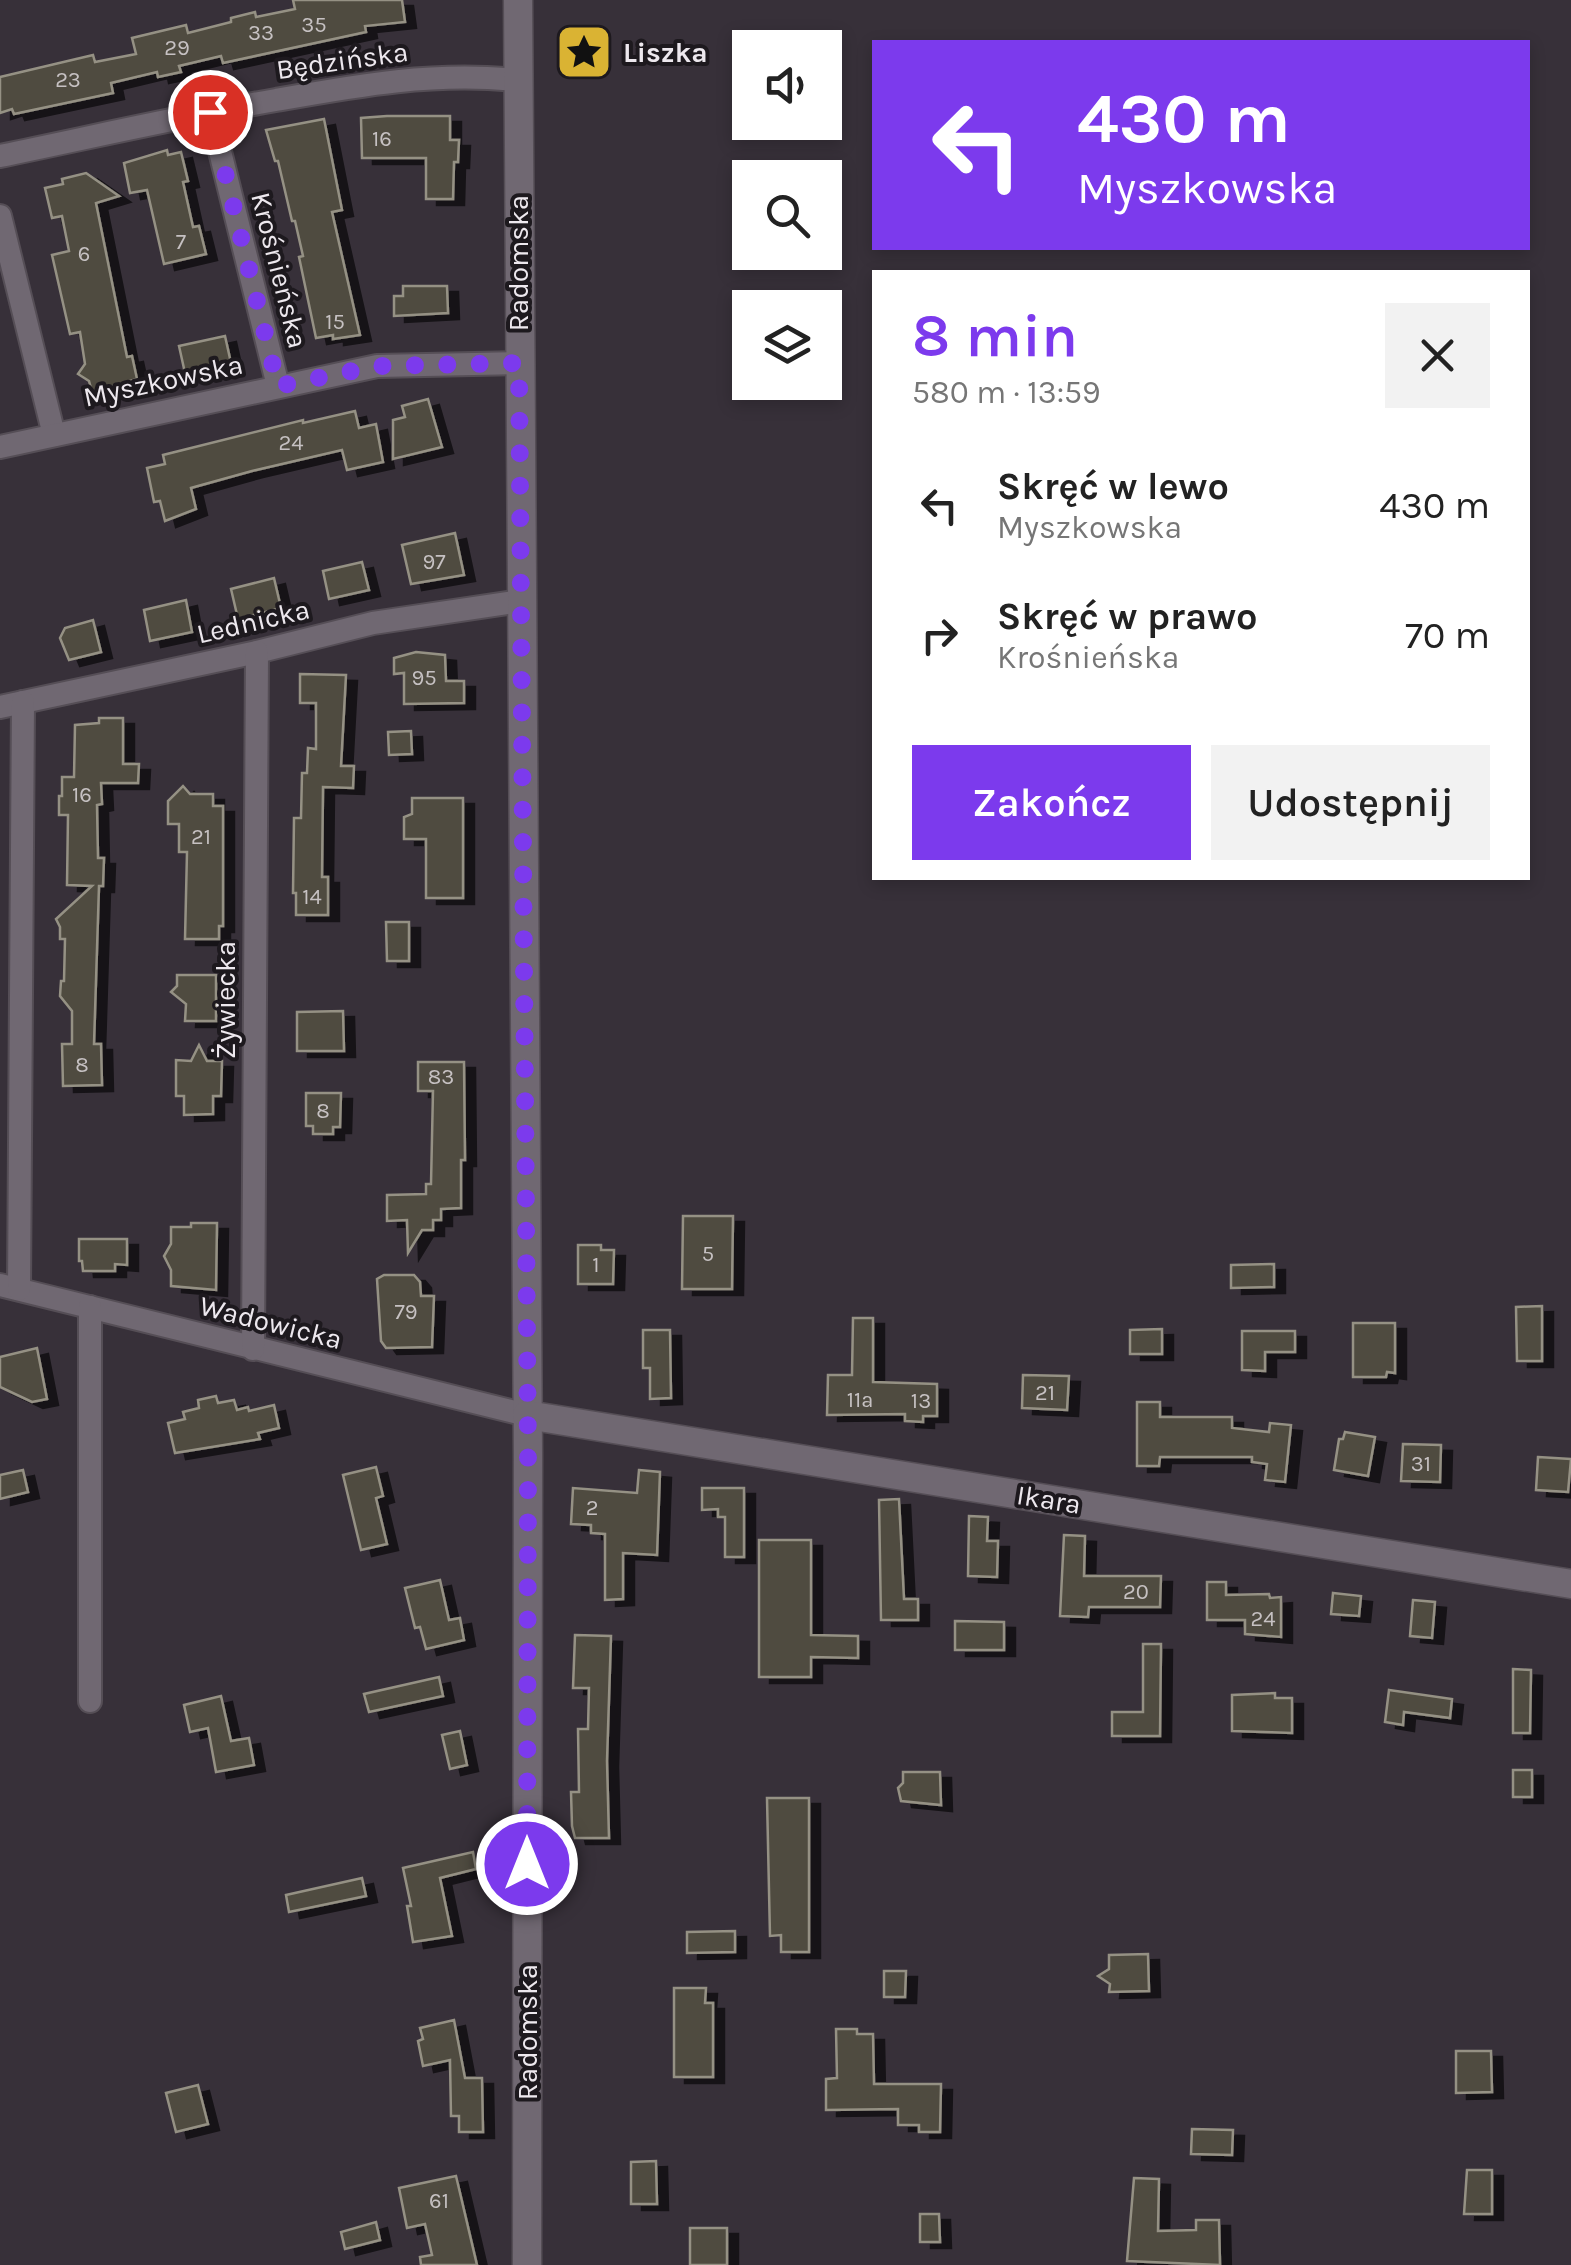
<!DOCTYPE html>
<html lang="pl">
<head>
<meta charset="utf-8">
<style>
	:root { --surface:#fff; --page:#f2f2f2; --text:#222; --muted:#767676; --accent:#7c3aed }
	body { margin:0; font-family:Karla,sans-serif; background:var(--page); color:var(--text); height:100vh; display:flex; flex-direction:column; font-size:38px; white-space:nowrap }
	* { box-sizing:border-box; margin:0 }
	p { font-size:32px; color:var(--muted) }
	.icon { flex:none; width:55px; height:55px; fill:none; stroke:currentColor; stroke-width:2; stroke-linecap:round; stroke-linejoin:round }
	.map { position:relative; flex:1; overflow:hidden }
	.details { position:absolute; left:872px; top:270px; width:658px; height:610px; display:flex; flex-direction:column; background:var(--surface); border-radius:0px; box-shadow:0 5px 15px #0003 }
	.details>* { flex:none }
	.guide { position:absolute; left:872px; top:40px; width:658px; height:210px; border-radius:0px; box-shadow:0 5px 15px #0003; background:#7c3aed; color:#fff; overflow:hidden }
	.tools { position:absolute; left:732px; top:30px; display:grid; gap:20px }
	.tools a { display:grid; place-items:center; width:110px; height:110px; border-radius:0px; background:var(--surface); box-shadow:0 5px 15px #0003; font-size:50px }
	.pin { position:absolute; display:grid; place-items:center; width:85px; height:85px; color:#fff; margin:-42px; border:5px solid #fff; border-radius:50%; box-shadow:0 2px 10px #0007 }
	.me { position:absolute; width:110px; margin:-55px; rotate:0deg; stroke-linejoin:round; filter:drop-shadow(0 0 8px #0008) }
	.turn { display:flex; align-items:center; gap:35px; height:210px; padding:0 40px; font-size:45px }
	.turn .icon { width:130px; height:130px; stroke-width:2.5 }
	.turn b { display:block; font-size:70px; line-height:85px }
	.round { display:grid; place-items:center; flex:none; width:105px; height:105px; border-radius:0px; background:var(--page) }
	.headline { display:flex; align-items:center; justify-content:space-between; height:170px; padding:0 40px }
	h1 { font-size:60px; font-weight:600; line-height:75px; color:var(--accent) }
	.primary-button { display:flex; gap:20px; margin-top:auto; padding:20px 40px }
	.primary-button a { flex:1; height:115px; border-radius:0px; background:var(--accent); color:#fff; font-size:40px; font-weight:600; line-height:115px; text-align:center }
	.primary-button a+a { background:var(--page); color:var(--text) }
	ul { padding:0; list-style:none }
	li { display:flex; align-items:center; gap:30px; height:130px; padding:0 40px }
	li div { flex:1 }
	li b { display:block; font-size:38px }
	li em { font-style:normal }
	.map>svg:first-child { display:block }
	.building { fill:#4f4b40; stroke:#959184; stroke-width:2.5; filter:url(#shadow) }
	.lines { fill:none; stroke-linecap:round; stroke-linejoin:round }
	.minor-casing { stroke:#554e56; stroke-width:26 }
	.tertiary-casing { stroke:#554e56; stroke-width:31 }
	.minor { stroke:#706872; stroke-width:22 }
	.tertiary { stroke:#706872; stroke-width:28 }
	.route { stroke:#7c3aed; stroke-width:18; stroke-dasharray:0 32.4 }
	.labels { text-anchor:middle; stroke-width:8; stroke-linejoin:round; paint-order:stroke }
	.number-label { font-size:22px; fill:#c6c1c2 }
	.poi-label { font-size:28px; font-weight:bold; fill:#ede8ee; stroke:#1d191e; text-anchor:start }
	.street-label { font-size:28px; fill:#ede8ee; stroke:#1d191e }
</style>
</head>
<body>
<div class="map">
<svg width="1571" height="2265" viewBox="0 0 1571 2265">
	<defs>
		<filter id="shadow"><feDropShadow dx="11" dy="6" stdDeviation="0" flood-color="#0009"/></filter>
	</defs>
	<rect width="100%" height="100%" fill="#373039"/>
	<g class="building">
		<path d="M293,0H402L405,22L365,26L366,32L223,63L221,56L179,66L181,72L158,77L157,72L111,83L113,93L14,114L12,109L0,113V77L93,55L95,62L136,54L132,38L186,25L188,33L231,22V18L255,12L256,17L295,9Z"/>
		<path d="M387,116H450V140H459L458,162H454L453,199H426V158H362L361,118Z"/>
		<path d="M324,119L342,210L332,212L360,335L333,339V335L316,338L299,257L303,256L295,221H292L278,161H275L266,130Z"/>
		<path d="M167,150L168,155L181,152L188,181L183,182L193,227L199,226L206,254L164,264L147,190L130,193L124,163Z"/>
		<path d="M86,173L119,196L96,203L127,357L132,356L137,379L92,392L89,381L78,374L85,364L80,332L70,334L52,255L69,251L62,216L52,218L45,188L63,184L62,179Z"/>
		<path d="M403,286H447L448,313L394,316V296H403Z"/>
		<path d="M225,336L231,363L185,373L179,346Z"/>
		<path d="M428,399L442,447L393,459V420L405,417L402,406Z"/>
		<path d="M355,411L359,428L376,424L383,462L347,470L342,450L252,471L191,488L196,509L165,521L160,501L154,502L147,468L165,464L163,455L303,420V423Z"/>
		<path d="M455,533L464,575L411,584L402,545Z"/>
		<path d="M362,562L369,590L329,599L323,571Z"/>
		<path d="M274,578L281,608L238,619L231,589Z"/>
		<path d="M186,600L192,632L150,641L144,610Z"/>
		<path d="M93,620L101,652L69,660L60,638L65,628Z"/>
		<path d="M416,652L445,655L446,681H464V703L404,704V673L394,674V658Z"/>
		<path d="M300,674L346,675L341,766H354L353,788L323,787L322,877H328V915H296V893H293L294,818H301L302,773H307L308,748L316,749V703H300Z"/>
		<path d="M99,718H123V764H139L138,783H101L102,804L97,805L98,858H104L103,886H99L94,1044H101L102,1085L63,1086L62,1044H72V1011L60,996L61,981H64L65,939H60V927L56,919L92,886L67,885L68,815H59V796H62V777H74L75,725L99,723Z"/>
		<path d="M411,731L412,754L389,755L388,732Z"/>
		<path d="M183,786L190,794H213V806H223V926H219V939H185L187,852H179V824H168V801Z"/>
		<path d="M412,798H463V898H426V839H404V817L412,814Z"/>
		<path d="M386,922H409V961H387Z"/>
		<path d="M177,975H216V1021H185L186,1004L171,992L177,986Z"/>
		<path d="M343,1011L344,1051H297V1012Z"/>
		<path d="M199,1045L207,1061H222L221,1096H213V1114L184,1115V1096H176V1060L191,1061Z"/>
		<path d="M418,1062H464L465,1160H461V1208L441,1209V1220H433V1230H422L408,1253L407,1220L387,1221V1195L426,1194V1184H431L433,1091H418Z"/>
		<path d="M306,1093H341L340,1127H333V1134H313V1126H306Z"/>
		<path d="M683,1216H733L732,1289H682Z"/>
		<path d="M191,1223H217L216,1290L171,1286V1270L164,1256L171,1244V1227H191Z"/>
		<path d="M79,1239H127V1265L115,1264V1271H83L82,1261H79Z"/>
		<path d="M578,1245H601V1250H614L613,1284H578Z"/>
		<path d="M1274,1264V1287L1231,1288V1265Z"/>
		<path d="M384,1275H414L420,1282L421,1296H434L432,1347L386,1348L381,1341L377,1279Z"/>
		<path d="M1542,1306V1361H1517L1516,1307Z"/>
		<path d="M853,1318H873V1382L937,1384V1416H923V1422L905,1421V1414L827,1415L828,1375H852Z"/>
		<path d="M1353,1323H1395V1373L1387,1372L1386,1377H1353Z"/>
		<path d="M1162,1329V1354H1130V1330Z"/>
		<path d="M643,1330H670L671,1398L650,1399V1368H643Z"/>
		<path d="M1242,1331H1295V1352H1265V1371L1242,1370Z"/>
		<path d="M37,1348L47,1399L32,1402L0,1387V1357Z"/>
		<path d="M1023,1375L1069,1376L1067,1410L1022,1408Z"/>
		<path d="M216,1396L218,1403L234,1400L237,1410L248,1407L249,1411L274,1405L279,1428L258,1433L260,1439L175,1453L168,1423L185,1419L183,1412L199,1408L198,1400Z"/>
		<path d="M1137,1402H1160V1417H1232V1428L1269,1432L1270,1423L1291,1425L1285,1482L1265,1480L1267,1464L1252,1462V1457H1160L1159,1466H1137Z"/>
		<path d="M1345,1432L1375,1437L1368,1476L1334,1470L1339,1439H1343Z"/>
		<path d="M1403,1444L1441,1445L1440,1482L1401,1481Z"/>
		<path d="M1538,1457L1571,1459L1568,1492L1536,1490Z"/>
		<path d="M376,1467L383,1496L376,1498L387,1544L361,1550L343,1475Z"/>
		<path d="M23,1470L28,1492L0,1499V1475Z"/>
		<path d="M639,1470L660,1472L657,1555L623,1553V1599L605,1600V1534L591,1533V1525L571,1524L573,1488L637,1493Z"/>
		<path d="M702,1488H744V1557H725V1517H718V1509L702,1510Z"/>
		<path d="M899,1499L904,1599H918V1620H881L879,1500Z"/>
		<path d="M969,1516L988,1517L987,1541H998L997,1577L968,1576Z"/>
		<path d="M1064,1535L1085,1536L1084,1576H1161L1160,1607H1089L1088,1617L1060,1616Z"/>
		<path d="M759,1540H811V1635L858,1636V1658L811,1657V1677H759Z"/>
		<path d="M440,1580L449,1620L460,1618L464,1640L426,1649L420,1627L415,1628L405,1588Z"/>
		<path d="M1207,1582H1226V1595L1269,1594L1270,1598L1281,1597V1637L1245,1634V1620H1207Z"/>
		<path d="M1333,1593L1361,1596L1359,1616L1331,1614Z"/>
		<path d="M1413,1600L1435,1602L1432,1638L1410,1636Z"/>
		<path d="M955,1621L1004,1622V1650H955Z"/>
		<path d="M575,1635L611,1636L607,1761L609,1838H575L572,1826L571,1792H579L578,1729H588L589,1688H573Z"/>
		<path d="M1143,1644H1161L1160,1736H1112V1712H1143Z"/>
		<path d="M1513,1669L1531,1670L1530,1733H1513Z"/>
		<path d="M439,1677L443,1696L369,1712L364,1694Z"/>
		<path d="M1389,1690L1452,1699L1450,1718L1404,1712L1403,1725L1385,1722Z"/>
		<path d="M1275,1693V1698H1292V1733L1232,1731V1695Z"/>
		<path d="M221,1696L231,1741L249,1738L254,1765L216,1772L208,1728L190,1732L184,1705Z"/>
		<path d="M460,1731L467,1765L450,1769L442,1735Z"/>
		<rect x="1513" y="1770" width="19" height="27"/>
		<path d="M903,1772H940L941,1805L901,1801L898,1788L903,1783Z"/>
		<path d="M767,1798H809V1952H781V1935L770,1936Z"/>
		<path d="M473,1852L476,1869L440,1878L452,1936L413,1942L407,1906H411L403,1868Z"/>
		<path d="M362,1878L366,1896L289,1912L286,1895Z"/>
		<path d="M735,1931V1952L687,1953V1932Z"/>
		<path d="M1148,1954L1149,1991L1109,1992L1110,1984L1098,1976L1109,1969V1955Z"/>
		<path d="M884,1971H906L905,1997H884Z"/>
		<path d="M674,1988H706L705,2003H713V2077H674Z"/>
		<path d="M454,2020L465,2078H482L483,2132H459V2116H451L450,2060L423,2066L418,2041L423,2039L420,2028Z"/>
		<path d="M836,2029H857V2034H873L874,2084H941L940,2132H919V2125H898V2109L826,2110V2079L837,2078Z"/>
		<path d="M1456,2051H1491L1492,2092L1456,2093Z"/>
		<path d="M198,2085L208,2124L176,2132L166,2093Z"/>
		<path d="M1192,2129L1233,2130L1232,2155L1191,2154Z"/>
		<path d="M656,2161L657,2204H631V2162Z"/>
		<path d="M1467,2170H1492V2214H1464Z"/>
		<path d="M456,2176L477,2265H421L420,2257L432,2255L425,2224L407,2228L399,2188Z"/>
		<path d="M1134,2178L1159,2179L1158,2231L1196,2230V2220H1219L1220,2265L1127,2261Z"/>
		<path d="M920,2214H939L940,2242H920Z"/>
		<path d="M376,2222L380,2240L345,2249L341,2232Z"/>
		<rect x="690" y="2228" width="37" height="37"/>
	</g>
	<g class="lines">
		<g class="minor-casing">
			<g id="minor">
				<path d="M210,111L278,386"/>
				<path d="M0,156C92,137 183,116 276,100C360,85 431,72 517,80"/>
				<path d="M0,216L54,435"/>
				<path d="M0,447L377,366L519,363"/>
				<path d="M0,707L257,652L373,623L521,601"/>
				<path d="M0,1285L527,1415"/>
				<path d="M19,1289L23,702"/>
				<path d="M90,1307V1701"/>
				<path d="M253,1349L257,652"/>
			</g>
		</g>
		<g class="tertiary-casing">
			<g id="tertiary">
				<path d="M518,0L528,1455L527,2265"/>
				<path d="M527,1415L1571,1584"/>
			</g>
		</g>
		<use href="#minor" class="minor"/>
		<use href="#tertiary" class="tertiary"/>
	</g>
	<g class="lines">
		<path class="route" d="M210,112L278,386L377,366L519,363L528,1455L527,1864"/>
	</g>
	<defs>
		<g id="sight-square" transform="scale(2.875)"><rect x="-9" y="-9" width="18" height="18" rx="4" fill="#dab333" stroke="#1d191e"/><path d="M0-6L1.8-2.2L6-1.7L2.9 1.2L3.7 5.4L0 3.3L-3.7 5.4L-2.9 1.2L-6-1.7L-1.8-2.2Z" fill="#111"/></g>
	</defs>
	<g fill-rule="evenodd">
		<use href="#sight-square" x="584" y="52"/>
	</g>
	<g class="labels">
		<g class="number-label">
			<text x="314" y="32">35</text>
			<text x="261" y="40">33</text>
			<text x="177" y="55">29</text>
			<text x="68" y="87">23</text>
			<text x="382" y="146">16</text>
			<text x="181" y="249">7</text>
			<text x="84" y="261">6</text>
			<text x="335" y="329">15</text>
			<text x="291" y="450">24</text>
			<text x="434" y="569">97</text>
			<text x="424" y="685">95</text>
			<text x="82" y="802">16</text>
			<text x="201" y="844">21</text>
			<text x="312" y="904">14</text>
			<text x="82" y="1072">8</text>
			<text x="441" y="1084">83</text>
			<text x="323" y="1118">8</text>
			<text x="708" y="1261">5</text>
			<text x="596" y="1272">1</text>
			<text x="406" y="1319">79</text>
			<text x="1045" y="1400">21</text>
			<text x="860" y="1407">11a</text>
			<text x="921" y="1408">13</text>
			<text x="1421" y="1471">31</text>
			<text x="592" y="1515">2</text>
			<text x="1136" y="1599">20</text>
			<text x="1263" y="1626">24</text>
			<text x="439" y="2208">61</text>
		</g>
		<g class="poi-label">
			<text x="623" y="62">Liszka</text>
		</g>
		<g class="street-label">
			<text transform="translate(342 60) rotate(-8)" y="10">Będzińska</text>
			<text transform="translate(518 263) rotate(-90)" y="10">Radomska</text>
			<text transform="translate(280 270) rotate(76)" y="10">Krośnieńska</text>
			<text transform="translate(163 380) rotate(-12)" y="10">Myszkowska</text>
			<text transform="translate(253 621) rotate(-13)" y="10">Lednicka</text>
			<text transform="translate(225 1000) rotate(-90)" y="10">Żywiecka</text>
			<text transform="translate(271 1322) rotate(14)" y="10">Wadowicka</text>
			<text transform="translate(1049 1499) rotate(9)" y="10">Ikara</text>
			<text transform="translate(527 2032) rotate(-90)" y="10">Radomska</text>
		</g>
	</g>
</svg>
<div class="tools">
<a><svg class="icon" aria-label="sound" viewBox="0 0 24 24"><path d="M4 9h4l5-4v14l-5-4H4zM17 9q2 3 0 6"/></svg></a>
<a><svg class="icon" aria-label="search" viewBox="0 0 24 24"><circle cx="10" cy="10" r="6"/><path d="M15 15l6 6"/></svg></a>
<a><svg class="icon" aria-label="layers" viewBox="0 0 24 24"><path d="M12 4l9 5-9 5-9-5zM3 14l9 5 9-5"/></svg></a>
</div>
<div class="pin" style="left:210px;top:112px;background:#d93025"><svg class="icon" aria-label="arrive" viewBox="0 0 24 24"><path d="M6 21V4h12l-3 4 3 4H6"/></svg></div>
<svg class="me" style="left:527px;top:1864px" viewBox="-20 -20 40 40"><circle r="17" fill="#7c3aed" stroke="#fff" stroke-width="3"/><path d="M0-11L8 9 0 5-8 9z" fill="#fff"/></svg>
<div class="guide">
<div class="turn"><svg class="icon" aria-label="left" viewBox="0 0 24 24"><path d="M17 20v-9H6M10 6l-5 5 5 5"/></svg><div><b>430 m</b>Myszkowska</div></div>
</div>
<section class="details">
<div class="headline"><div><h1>8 min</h1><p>580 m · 13:59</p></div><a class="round"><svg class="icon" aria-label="close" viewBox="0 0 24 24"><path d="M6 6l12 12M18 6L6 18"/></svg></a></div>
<ul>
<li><svg class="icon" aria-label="left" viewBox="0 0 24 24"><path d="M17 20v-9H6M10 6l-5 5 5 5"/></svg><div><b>Skręć w lewo</b><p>Myszkowska</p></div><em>430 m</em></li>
<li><svg class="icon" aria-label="right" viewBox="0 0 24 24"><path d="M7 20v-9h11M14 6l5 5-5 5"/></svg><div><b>Skręć w prawo</b><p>Krośnieńska</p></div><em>70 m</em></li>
</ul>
<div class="primary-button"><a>Zakończ</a><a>Udostępnij</a></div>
</section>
</div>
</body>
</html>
